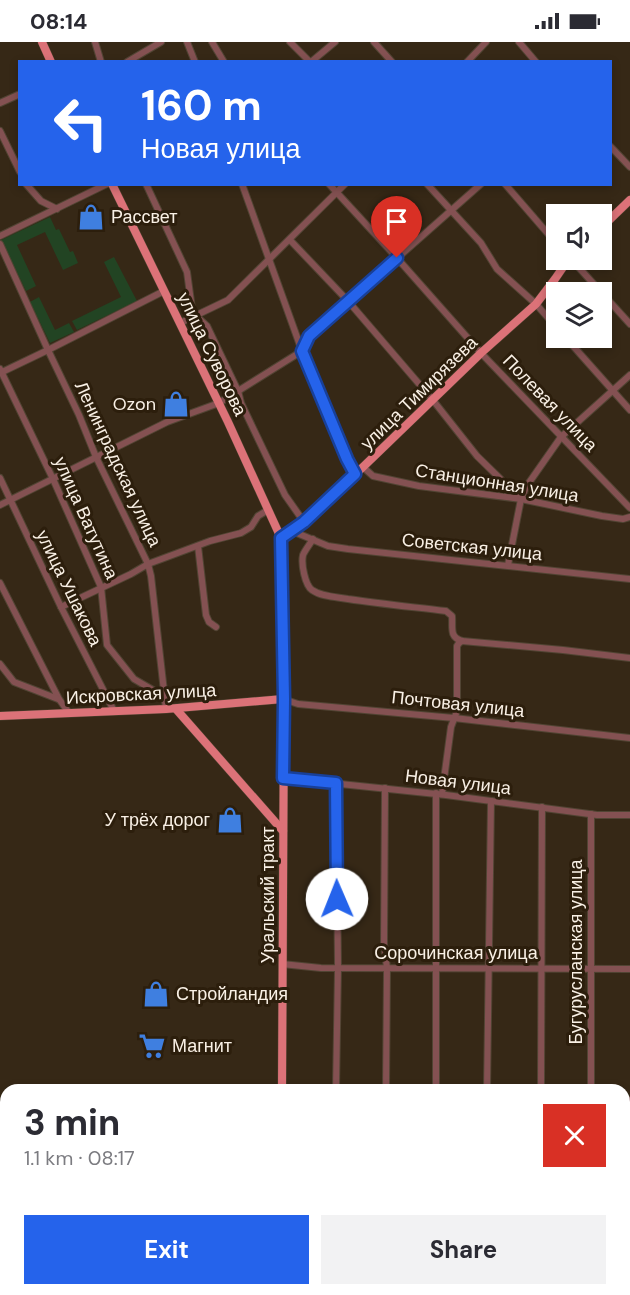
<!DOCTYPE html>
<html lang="en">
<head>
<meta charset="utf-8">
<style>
	:root { --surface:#fff; --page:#f2f2f3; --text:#2b2b33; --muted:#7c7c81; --accent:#2563eb }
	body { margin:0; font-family:"DM Sans",sans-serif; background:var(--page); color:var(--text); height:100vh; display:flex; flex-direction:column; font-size:22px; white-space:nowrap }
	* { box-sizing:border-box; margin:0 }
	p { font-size:20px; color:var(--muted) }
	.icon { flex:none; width:33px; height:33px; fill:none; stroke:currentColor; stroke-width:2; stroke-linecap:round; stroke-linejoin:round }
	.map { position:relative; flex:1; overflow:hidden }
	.side { position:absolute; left:0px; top:1042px; width:630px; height:212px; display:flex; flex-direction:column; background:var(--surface); border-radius:18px 18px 0 0; box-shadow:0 3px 9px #0003 }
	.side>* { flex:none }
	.guide { position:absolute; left:18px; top:18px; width:594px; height:126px; border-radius:0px; box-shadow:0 3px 9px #0003; background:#2563eb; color:#fff; overflow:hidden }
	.tools { position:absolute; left:546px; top:162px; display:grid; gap:12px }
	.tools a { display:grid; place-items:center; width:66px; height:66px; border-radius:0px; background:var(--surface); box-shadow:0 3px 9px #0003; font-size:30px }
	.pin { position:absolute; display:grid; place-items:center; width:51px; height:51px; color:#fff; margin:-62px -26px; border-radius:50% 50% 50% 0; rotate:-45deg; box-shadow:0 0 6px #0007 }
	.pin .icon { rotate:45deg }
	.me { position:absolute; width:66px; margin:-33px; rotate:359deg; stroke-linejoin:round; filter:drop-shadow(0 0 4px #0008) }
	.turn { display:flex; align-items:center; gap:21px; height:126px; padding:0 24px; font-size:27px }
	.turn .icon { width:78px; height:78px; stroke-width:2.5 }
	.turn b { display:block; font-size:42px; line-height:51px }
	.round { display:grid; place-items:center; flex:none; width:63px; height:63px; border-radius:0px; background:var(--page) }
	.headline { display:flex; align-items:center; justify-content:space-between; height:102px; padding:0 24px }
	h1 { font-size:36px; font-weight:700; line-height:45px }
	.cta { display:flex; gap:12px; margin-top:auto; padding:12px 24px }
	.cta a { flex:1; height:69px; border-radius:0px; background:var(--accent); color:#fff; font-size:24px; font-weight:700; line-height:69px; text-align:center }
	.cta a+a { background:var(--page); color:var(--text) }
	.status { display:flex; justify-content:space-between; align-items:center; height:42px; padding:0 30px; background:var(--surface); direction:ltr }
	.status svg { height:16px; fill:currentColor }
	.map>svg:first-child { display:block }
	.green { fill:#224423 }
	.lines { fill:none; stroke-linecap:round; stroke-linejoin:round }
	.minor-casing { stroke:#514433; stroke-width:8 }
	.major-casing { stroke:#514433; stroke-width:9 }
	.minor { stroke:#845152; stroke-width:6 }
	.major { stroke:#dc7278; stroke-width:8 }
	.route-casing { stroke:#184099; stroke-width:15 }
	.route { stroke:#2563eb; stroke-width:10 }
	.labels { text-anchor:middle; stroke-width:6; stroke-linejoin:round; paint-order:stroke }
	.poi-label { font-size:18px; fill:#f9f0e5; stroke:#2c1e0c; text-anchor:start }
	.street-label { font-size:18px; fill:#f9f0e5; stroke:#2c1e0c }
</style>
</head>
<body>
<div class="status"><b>08:14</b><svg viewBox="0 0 49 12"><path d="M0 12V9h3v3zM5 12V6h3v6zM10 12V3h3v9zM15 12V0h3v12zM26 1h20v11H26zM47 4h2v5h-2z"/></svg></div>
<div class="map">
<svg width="630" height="1253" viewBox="0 0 630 1253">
	<rect width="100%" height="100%" fill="#362816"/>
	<g class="green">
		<path d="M50,175L56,188L59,187L70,210L73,209L78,221L63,228L45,190L17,203L36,244L26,249L1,198Z"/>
		<path d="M114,215L137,259L77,288L72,279L121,255L104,220Z"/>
		<path d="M39,255L55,288L69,281L74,290L50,301L30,260Z"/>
	</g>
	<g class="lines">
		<g class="minor-casing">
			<g id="minor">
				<path d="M95,0L101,20"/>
				<path d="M187,0L195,20"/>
				<path d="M212,0L224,20"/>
				<path d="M290,0L310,20"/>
				<path d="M374,0L392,20"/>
				<path d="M519,0L536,20"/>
				<path d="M127,20L161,0"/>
				<path d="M311,20L335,0"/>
				<path d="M467,20L486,0"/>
				<path d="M0,61L20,52"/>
				<path d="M0,89L20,130"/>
				<path d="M610,104L630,125"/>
				<path d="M26,142L41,159L57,167"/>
				<path d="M146,142L187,230L192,267L196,274L207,284L238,349L241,361L285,453L304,480"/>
				<path d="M242,142L302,309L347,417L355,432"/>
				<path d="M329,142L397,216L481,311L630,466"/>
				<path d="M427,142L481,201L497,227L536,262L556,285"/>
				<path d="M505,142L556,201"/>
				<path d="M0,194L107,142"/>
				<path d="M290,198L348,259L432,357L477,414L521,457"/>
				<path d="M0,202L48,308L79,373L96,415L148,522L151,534L166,667"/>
				<path d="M572,218L630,282"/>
				<path d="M180,281L228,258L345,142"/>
				<path d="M566,296L630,368"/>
				<path d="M0,327L53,437L101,545L107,603L134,637L165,655"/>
				<path d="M0,331L48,308L164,249"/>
				<path d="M363,425L373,434L419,444L521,457L602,474L623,477L630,475"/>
				<path d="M0,436L61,565L114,669"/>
				<path d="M0,463L167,380L219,361L302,309L309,294L481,142"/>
				<path d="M292,489L328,504L348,507L630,537"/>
				<path d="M313,497C310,502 305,508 303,513C301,522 305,543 312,548C322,555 337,555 348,557C381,562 413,565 446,569L452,574C453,586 449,595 462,599L563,608L630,616"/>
				<path d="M198,504L206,573L209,580L216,585"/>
				<path d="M508,523L521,457L526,445L561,395L630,333"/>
				<path d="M0,541L59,657L69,671"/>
				<path d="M61,565L131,532L148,522L210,499L241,491L251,485L258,474L268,468"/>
				<path d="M0,622L14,640L58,657"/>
				<path d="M283,657L298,662L454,676L630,696"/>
				<path d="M283,736L446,753L597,773H630"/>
				<path d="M336,741L338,926L336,1048"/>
				<path d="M385,746L384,902L387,926L386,1048"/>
				<path d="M436,751V1048"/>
				<path d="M442,752L451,685L457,669V604L459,601L462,599"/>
				<path d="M591,772V1048"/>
				<path d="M282,922L321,926L630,927"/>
				<path d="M487,1048L491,759"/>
				<path d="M541,1048L542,765"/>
				<path d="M624,1058H630"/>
				<path d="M624,1183H630"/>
				<path d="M337,1248V1253"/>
				<path d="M387,1248V1253"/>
				<path d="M438,1248V1253"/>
				<path d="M490,1248V1253"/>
			</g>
		</g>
		<g class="major-casing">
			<g id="major">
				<path d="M42,0L51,20"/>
				<path d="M112,142L228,380L281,496L284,662L282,1048"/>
				<path d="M602,185L630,158"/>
				<path d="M281,496L304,480L363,425L481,311L536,262L555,237L568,218"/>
				<path d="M176,667L283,789"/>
				<path d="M0,674L166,667L283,657"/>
				<path d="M282,1253V1248"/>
			</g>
		</g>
		<use href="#minor" class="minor"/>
		<use href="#major" class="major"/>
	</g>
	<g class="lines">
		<g class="route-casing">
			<path id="route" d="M337,857L336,741L283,736L284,657L281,496L304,480L355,432L347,417L302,309L309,294L397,216"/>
		</g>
		<use href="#route" class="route"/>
	</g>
	<defs>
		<g id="shop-bare" transform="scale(2.07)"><path d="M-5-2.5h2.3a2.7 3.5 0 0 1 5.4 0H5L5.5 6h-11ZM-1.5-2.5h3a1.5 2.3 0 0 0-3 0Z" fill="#3f7fe0" stroke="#2c1e0c" stroke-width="2.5" paint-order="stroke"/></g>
		<g id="supermarket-bare" transform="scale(2.07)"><path d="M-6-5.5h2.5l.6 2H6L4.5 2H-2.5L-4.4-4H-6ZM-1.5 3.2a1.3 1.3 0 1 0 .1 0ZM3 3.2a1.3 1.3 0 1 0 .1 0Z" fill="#3f7fe0" stroke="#2c1e0c" stroke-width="2.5" paint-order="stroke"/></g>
	</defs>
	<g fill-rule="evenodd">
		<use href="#shop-bare" x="91" y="175"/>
		<use href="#shop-bare" x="176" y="362"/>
		<use href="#shop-bare" x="230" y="778"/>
		<use href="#shop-bare" x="156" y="952"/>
		<use href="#supermarket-bare" x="152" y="1004"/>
	</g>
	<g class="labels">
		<g class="poi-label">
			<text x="111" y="181">Рассвет</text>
			<text x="156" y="368" text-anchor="end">Ozon</text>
			<text x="210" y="784" text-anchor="end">У трёх дорог</text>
			<text x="176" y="958">Стройландия</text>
			<text x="172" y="1010">Магнит</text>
		</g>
		<g class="street-label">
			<text transform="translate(212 312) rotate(64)" y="6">улица Суворова</text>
			<text transform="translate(419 351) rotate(-44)" y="6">улица Тимирязева</text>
			<text transform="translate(550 361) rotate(46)" y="6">Полевая улица</text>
			<text transform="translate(118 422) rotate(65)" y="6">Ленинградская улица</text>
			<text transform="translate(497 441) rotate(9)" y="6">Станционная улица</text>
			<text transform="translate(86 476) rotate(66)" y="6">улица Ватутина</text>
			<text transform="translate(472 505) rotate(6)" y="6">Советская улица</text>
			<text transform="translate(69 546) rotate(64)" y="6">улица Ушакова</text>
			<text transform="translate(141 652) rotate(-3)" y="6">Искровская улица</text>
			<text transform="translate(458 662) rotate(6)" y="6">Почтовая улица</text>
			<text transform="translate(458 740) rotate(7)" y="6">Новая улица</text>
			<text transform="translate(268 853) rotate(-90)" y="6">Уральский тракт</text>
			<text transform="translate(576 910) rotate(-90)" y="6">Бугурусланская улица</text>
			<text x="456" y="917">Сорочинская улица</text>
		</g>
	</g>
</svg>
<div class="tools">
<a><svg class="icon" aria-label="sound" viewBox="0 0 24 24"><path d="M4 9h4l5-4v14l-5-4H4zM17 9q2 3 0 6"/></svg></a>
<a><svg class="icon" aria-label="layers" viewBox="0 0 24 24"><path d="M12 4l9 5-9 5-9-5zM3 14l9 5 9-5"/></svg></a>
</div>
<div class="pin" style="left:397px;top:216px;background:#d93025"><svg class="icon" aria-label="arrive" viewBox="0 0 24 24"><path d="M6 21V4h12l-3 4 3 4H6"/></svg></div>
<svg class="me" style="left:337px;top:857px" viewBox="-20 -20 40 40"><circle r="19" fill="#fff"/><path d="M0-13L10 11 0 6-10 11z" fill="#2563eb"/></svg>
<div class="guide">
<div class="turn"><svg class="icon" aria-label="left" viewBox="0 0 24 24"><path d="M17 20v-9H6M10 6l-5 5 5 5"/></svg><div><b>160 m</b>Новая улица</div></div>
</div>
<section class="side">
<div class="headline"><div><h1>3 min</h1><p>1.1 km · 08:17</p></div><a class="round" style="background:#d93025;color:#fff"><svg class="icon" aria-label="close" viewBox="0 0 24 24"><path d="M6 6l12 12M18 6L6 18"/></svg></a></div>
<div class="cta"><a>Exit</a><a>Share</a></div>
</section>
</div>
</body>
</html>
